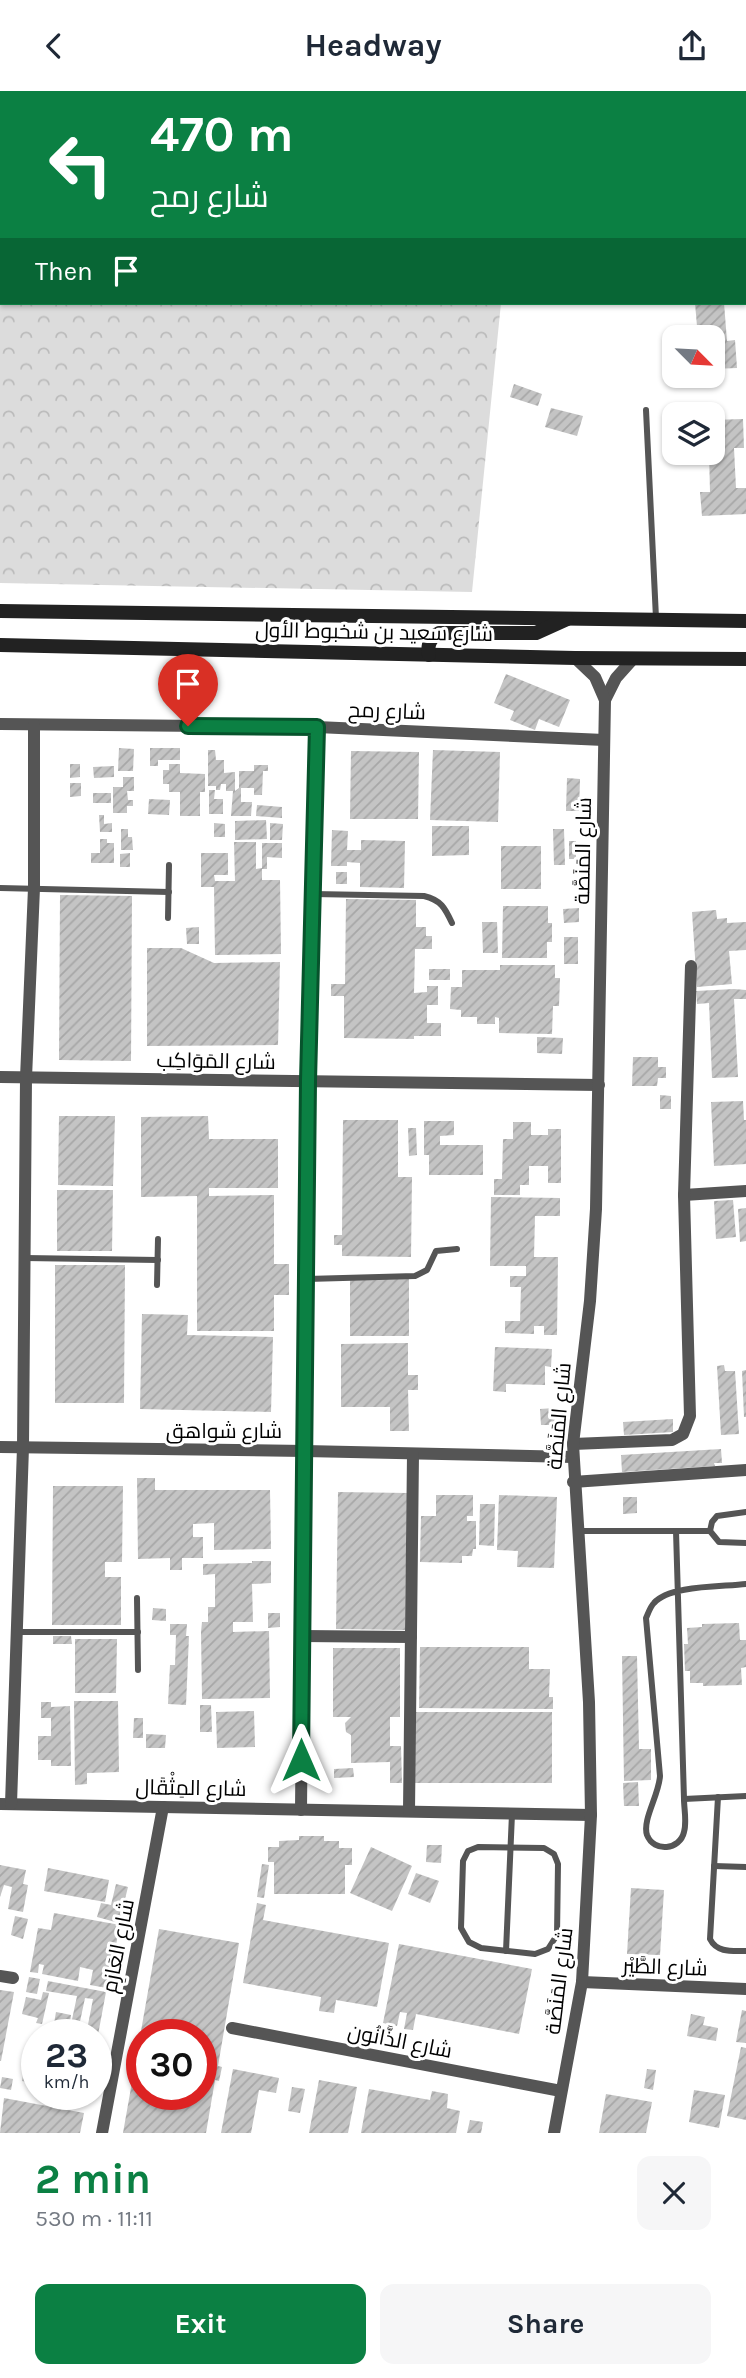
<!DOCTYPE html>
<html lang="en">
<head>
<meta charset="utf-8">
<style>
	:root { --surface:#fff; --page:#f6f6f7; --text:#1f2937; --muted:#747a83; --accent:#0b8043 }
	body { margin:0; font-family:Karla,Cairo,sans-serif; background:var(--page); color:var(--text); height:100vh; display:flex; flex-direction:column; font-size:26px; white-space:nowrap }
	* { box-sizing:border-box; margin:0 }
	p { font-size:23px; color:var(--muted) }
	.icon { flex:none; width:38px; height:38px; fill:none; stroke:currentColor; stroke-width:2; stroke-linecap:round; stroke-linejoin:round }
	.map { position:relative; height:2042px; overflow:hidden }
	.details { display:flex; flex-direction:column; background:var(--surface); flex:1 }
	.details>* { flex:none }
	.guide { position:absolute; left:0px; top:0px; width:747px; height:214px; box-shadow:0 2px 5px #0004; background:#0b8043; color:#fff; overflow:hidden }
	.needle { width:46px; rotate:114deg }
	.controls { position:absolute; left:662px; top:234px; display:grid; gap:14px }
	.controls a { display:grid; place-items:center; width:63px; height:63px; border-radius:14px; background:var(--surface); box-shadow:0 2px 5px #0004; font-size:35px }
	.speed { position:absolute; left:21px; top:1928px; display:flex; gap:14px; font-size:35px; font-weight:700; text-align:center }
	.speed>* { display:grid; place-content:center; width:91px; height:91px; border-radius:50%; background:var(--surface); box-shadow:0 2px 5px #0004; line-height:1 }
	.speed small { font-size:18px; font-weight:400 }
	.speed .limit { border:10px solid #d22; background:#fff; color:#111 }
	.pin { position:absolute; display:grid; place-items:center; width:60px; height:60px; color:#fff; margin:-72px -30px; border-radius:50% 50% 50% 0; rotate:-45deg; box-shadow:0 0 7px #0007 }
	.pin .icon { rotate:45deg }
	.me { position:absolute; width:77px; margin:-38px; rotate:0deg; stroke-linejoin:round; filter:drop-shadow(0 0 5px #0008) }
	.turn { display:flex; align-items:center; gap:24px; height:147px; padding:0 35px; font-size:32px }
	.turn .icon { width:91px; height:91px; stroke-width:2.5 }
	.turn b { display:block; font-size:49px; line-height:60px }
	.then { display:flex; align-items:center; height:66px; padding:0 35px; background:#0003; gap:14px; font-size:26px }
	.round { display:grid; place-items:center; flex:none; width:74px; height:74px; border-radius:14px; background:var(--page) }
	.head { display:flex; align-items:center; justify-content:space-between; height:119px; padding:0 35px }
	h1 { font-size:42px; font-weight:700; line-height:52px; color:var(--accent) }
	.primary-button { display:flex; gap:14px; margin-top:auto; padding:14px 35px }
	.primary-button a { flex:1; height:80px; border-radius:14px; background:var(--accent); color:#fff; font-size:28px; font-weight:700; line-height:80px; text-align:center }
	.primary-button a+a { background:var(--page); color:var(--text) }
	header { display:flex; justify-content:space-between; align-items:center; height:91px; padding:0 35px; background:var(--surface); font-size:32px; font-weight:700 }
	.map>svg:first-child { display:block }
	.forest { fill:url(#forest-crowns) }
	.building { fill:url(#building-hatch); fill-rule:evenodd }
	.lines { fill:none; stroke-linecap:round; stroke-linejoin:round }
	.lane { stroke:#555; stroke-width:6 }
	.street { stroke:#555; stroke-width:12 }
	.secondary { stroke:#222; stroke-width:14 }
	.route-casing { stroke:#07532c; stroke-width:18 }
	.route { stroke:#0b8043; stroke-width:12 }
	.labels { text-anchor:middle; stroke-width:6; stroke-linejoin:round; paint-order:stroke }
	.street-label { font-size:21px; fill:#000; stroke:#fff }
</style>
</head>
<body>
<header><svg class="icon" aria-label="back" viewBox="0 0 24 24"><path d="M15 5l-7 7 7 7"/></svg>Headway<svg class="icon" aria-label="share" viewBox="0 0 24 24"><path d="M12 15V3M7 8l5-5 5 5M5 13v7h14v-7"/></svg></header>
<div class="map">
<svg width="746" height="2042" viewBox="0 0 746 2042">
	<defs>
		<pattern id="forest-crowns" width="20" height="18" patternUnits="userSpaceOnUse" patternTransform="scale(1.75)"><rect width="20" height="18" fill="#dcdcdc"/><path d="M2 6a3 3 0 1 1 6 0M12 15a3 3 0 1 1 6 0" fill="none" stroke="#bbb"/></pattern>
		<pattern id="building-hatch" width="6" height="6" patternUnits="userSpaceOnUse" patternTransform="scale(1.75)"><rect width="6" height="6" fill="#c4c4c4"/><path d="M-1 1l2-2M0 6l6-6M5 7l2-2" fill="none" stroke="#a7a7a7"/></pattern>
	</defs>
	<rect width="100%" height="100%" fill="#fff"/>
	<path class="forest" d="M0,0H639L2,2V212H501L472,501L0,492Z"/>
	<g class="building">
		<path d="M695,212H724L727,250L735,249L737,277L712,278V247H698Z"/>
		<path d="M514,293L542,303L538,315L510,306Z"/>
		<path d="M551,317L583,325L577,345L545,336Z"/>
		<path d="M743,328L744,357H734L736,397H746V423L702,425L700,401H710L709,362H712V329Z"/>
		<path d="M506,583L570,609L559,636L539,628L535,639L510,629L514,620L494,612Z"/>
		<path d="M119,657L134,658L133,680H118Z"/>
		<path d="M150,657H180V669H158V675H150Z"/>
		<path d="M208,659H215L216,669H224V682L235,681V700L239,697V680H254V674H268V680H263L262,704H254V697H241V711H252L251,725H231L233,700H226V693H221L220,699H216V695H208Z"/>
		<path d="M433,659L500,661L498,731L430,729Z"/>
		<path d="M351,660L419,661L418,728H350Z"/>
		<path d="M70,673H80V686L70,687Z"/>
		<path d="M169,673H180V682L205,683V701H200V725H180V701H169V693H163V679H169Z"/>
		<path d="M114,675V686L94,687L93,676Z"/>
		<path d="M123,686H134V700H127L128,709H133V715H127V722H113V696H123Z"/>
		<path d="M567,687L580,688L579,720H566Z"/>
		<path d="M70,692H81V705L70,706Z"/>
		<path d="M209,699H215L214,708H223V723H209Z"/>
		<rect x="93" y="702" width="18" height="10"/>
		<path d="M149,708L170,709L169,724L148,723Z"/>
		<path d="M257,714L282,716V727L256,725Z"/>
		<path d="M99,724H104V733L112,732V741H100Z"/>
		<path d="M266,729L267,748L235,749V730Z"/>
		<path d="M214,732L225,733V746H214Z"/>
		<path d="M270,732L283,733L282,749H270Z"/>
		<path d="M432,735H469V764L432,765Z"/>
		<path d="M121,738H128V746H132L133,759H121Z"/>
		<path d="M553,738H564L565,774H554Z"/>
		<path d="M332,739L348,740L347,759H361V749L405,750L404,797L360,796V772L347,771V775H331Z"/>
		<path d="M100,748H107V752H114V772H91V762H100Z"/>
		<rect x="569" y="750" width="7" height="18"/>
		<path d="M234,751H256V778L262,777V789H280L281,863L215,864L214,796H201V762H228V784H214L215,790H235Z"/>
		<path d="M262,752H282V767L267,766V778H262Z"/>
		<rect x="501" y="755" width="40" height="43"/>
		<path d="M130,762V776H120V763Z"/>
		<rect x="336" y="781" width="11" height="12"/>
		<path d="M60,804L132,805L131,970L59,969Z"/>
		<path d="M346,808L416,809V836H426V845H432V858H415L414,902L427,901V895H438V914H427V932H441V945H414V948L344,947V905H331V893H345Z"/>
		<path d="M503,815H548V832H552V851H547V867H502Z"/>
		<path d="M579,817V831L564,832L563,818Z"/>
		<path d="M716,819L717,828L727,827V832L746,831V859L729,860L732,893L697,896L692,821Z"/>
		<path d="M482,831H497L498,862H483Z"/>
		<path d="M199,836V853H187L186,837Z"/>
		<rect x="564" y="846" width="14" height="27"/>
		<path d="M147,857H181L214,872L280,871L278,954L147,955Z"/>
		<path d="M500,874H555V887H560L559,915H553L552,943L499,942V927L495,926V933H477V926H461V919L450,918L451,896H462V879H500Z"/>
		<rect x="429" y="878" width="21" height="11"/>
		<path d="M734,898L746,899V908H734L738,986L712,987L709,912L697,913L696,900Z"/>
		<path d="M537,946L563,947L562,963L537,962Z"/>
		<path d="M633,966H658V976H666V987H658L657,995H632Z"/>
		<path d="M660,1004L671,1005V1018H660Z"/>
		<path d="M743,1010L744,1029H746V1073L714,1075L711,1011Z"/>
		<path d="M59,1025H115L113,1095L58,1094Z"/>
		<path d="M208,1025L209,1048H278V1097H209V1105L274,1104V1173H289V1204H274V1240H197V1105L141,1106V1026Z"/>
		<path d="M343,1029H398V1086H412L411,1166L342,1165V1154H334V1144H342Z"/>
		<path d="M424,1030H454V1044L440,1045V1054H483V1084H429V1064H424Z"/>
		<path d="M513,1031H531V1044H548V1038H561V1092H548V1075H529V1094H520V1104H494V1088H502L503,1048H513Z"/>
		<path d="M408,1037H416L417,1064L409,1065Z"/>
		<path d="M57,1099H113L112,1160H57Z"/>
		<path d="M491,1106L560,1107V1125H535L534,1166H558L557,1244H544V1235H534V1243L505,1242V1230H520L521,1196H510V1185H526V1175H490Z"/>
		<path d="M733,1109L736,1146L716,1148L714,1110Z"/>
		<path d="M746,1117V1150L740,1151L738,1118Z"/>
		<path d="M55,1174H125L124,1312H55Z"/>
		<rect x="350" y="1187" width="59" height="58"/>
		<path d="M142,1223L188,1224L187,1244L273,1246L271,1321L140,1318Z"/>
		<path d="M408,1252V1284H418V1299H408L409,1340H390V1316H341V1253Z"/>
		<path d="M495,1256L552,1258L551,1276L545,1275V1294L506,1293V1301L493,1300Z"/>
		<path d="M724,1274L725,1280H735L739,1343L721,1344L717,1275Z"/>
		<path d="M746,1279V1326H744L742,1280Z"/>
		<path d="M554,1317L555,1334H541L540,1318Z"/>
		<path d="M673,1328V1341L624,1344L623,1331Z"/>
		<path d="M721,1358L722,1372H714L715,1375L622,1381L621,1364Z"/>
		<path d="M137,1387H155V1399H270L271,1458L214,1459V1432L193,1433V1446H203V1467H182V1479H170V1467L138,1468Z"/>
		<path d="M53,1395H123L122,1471H105V1486H121V1534H52Z"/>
		<path d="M338,1401L407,1402L405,1539L336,1538Z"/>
		<path d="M436,1404H473V1425H467V1430H476V1458H473L472,1465H462V1472L420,1471L421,1425H436Z"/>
		<path d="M499,1404L557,1406L554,1477L517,1476L518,1460L497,1459Z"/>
		<path d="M623,1406H637V1422L623,1423Z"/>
		<path d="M480,1413H495L494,1455L479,1454Z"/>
		<path d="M252,1470H271V1492L252,1493L253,1531H233V1541L269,1540L270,1607L202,1608L201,1541L202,1531H208V1516H215V1483L203,1484V1473L252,1472Z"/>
		<path d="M153,1517L166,1518V1530L152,1529Z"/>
		<path d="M268,1522H280V1536L268,1537Z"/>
		<path d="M739,1532L740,1549H746V1576L741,1577L742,1594L703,1595V1592H690V1580H685L684,1553H688L687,1537L702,1536V1533Z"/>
		<path d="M170,1533H187L186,1545H189L186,1614L168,1613L170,1574H175L176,1544H170Z"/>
		<path d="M53,1545H71L72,1553H53Z"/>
		<path d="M75,1548H117L116,1602H75Z"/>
		<path d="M420,1556H529V1578H550L549,1606H553V1618L419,1617Z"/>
		<path d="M333,1557H400V1626H390V1655H401L402,1692H390V1671L351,1672V1644L346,1641L345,1632L351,1626H333Z"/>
		<path d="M622,1565H637L639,1658H651V1689L624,1690Z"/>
		<path d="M74,1610H118L119,1681L87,1682V1693L75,1694Z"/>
		<path d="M41,1611H51V1616L70,1615L71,1675H51V1669H38V1645H51V1627H41Z"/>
		<path d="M200,1614H211L212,1641H200Z"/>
		<path d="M254,1620L255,1656L217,1657L216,1621Z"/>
		<path d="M415,1621H552V1692H414Z"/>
		<path d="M134,1627H143V1647H133Z"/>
		<path d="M146,1643L166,1644L165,1657H146Z"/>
		<path d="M353,1677L354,1686L334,1687V1678Z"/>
		<path d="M638,1691L639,1715H624L623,1692Z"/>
		<path d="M299,1745H324V1750H339V1757H352V1774H345V1803H274V1771H268V1756H279V1750L299,1749Z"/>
		<path d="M427,1754H442L441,1772L426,1771Z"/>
		<path d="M371,1756L412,1775L392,1820L350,1802Z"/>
		<path d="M262,1773L269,1774L264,1807L257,1806Z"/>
		<path d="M0,1774L26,1779L23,1793L28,1794L23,1821L8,1818L12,1796L4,1794L0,1806Z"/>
		<path d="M48,1777L109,1789L105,1811L44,1800Z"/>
		<path d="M416,1782L439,1790L430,1812L408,1803Z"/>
		<path d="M116,1793L128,1796L119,1832L97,1826L101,1812L111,1814Z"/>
		<path d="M631,1797L664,1799L660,1864L627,1863Z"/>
		<path d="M257,1812L266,1814L263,1829L389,1852L377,1916L336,1909L334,1922L319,1920L321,1906L243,1892Z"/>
		<path d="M54,1822L120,1834L115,1859L118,1860L116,1870L113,1869L107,1897L90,1894L93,1879L80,1876L78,1890L42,1883L44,1874L39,1873L38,1882L30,1881L38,1837L51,1839Z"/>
		<path d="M15,1825L28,1828L23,1848L11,1844Z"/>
		<path d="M159,1838L239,1852L218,1975L222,1976L219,1990L215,1989L206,2042H123ZM142,1944H201V2004H142Z"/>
		<path d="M399,1853L532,1878L519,1943L416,1923L413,1939L404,1938L407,1922L400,1921L397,1935L383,1932Z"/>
		<path d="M29,1886L40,1888L37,1903L26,1901Z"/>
		<path d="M48,1890L106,1901L98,1944H86L93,1908L85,1907L78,1940L70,1938L77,1905L46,1900Z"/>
		<path d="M0,1899L14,1901L1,1970H0Z"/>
		<path d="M43,1901L49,1902L42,1933L36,1932L38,1927L22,1923L26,1906L41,1909Z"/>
		<path d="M742,1919L746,1920V1952L736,1951Z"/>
		<path d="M56,1921L71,1924L68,1944H52Z"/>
		<path d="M691,1923L705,1926L703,1934L718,1937L716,1950L687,1945Z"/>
		<path d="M741,1956L746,1957V2029L727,2025Z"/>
		<path d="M26,1968L33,1970L30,1984L37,1985L36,1993L22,1990Z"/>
		<path d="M233,1978L279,1987L276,2002L259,1999L251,2042H221Z"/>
		<path d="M647,1978L656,1979L653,1999L644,1997Z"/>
		<path d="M2,1986L13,1988L11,1999L0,1997Z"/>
		<path d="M319,1989L357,1996L348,2042H309Z"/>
		<path d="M292,1996L305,1998L300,2022L288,2020Z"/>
		<path d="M369,1998L430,2009L432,2000L448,2003L447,2017L460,2020L456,2042H361Z"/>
		<path d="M694,1999L725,2004L719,2037L689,2031Z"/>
		<path d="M606,2003L652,2011L646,2042H599Z"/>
		<path d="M4,2007L84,2022L80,2042H0Z"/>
		<path d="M470,2029L483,2031L481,2042H467Z"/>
	</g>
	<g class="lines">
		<g class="lane">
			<path d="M646,319L656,527"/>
			<path d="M0,797L169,801"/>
			<path d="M313,803L424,805C441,809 445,817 452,832"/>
			<path d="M168,827L169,774"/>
			<path d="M25,1167L158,1169"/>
			<path d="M307,1188L415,1185L427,1179L436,1160L457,1158"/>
			<path d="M157,1194L158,1148"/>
			<path d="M746,1421L717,1425L712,1431L710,1440L719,1451L746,1452"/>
			<path d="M579,1440H710"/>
			<path d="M676,1440L684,1708C684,1718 687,1731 684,1741C680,1759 654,1762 647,1744C642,1729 659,1704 660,1685L646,1527C648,1523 650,1516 654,1512C669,1494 723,1496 746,1493"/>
			<path d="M137,1507L138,1579"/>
			<path d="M17,1541H138"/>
			<path d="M718,1706L710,1848C717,1862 732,1860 746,1860"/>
			<path d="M684,1708L746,1705"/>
			<path d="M478,1756L544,1757L554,1763L558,1773L557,1844L548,1858L535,1863L481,1857L469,1851L461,1837L463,1770L468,1760Z"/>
			<path d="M714,1775L746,1776"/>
			<path d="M506,1860L512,1723"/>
		</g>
		<g class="street">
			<path d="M605,609L616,587L633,568"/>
			<path d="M0,633L317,636L604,649"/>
			<path d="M0,986L599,994"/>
			<path d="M684,1104L746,1100"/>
			<path d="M573,1353L672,1349L683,1343L690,1325L684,1104L691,875"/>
			<path d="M0,1356L305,1360L573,1366"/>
			<path d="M573,1391L746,1379"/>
			<path d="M302,1545L411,1546"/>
			<path d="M0,1713L591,1724"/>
			<path d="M11,1713L23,1356L26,987L34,797V634"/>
			<path d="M301,1719L308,990L317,636"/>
			<path d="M409,1720L413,1363"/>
			<path d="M0,1885L13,1887"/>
			<path d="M582,1891L746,1898"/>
			<path d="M232,1937L561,2000"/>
			<path d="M102,2042L163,1716"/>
			<path d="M554,2042L582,1891L591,1724L589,1611L573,1353L590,1210L596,1118L605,609L595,586L575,567"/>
		</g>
		<g class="secondary">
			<path d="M0,520L746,530"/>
			<path d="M0,554L575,567L746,568"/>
			<path d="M429,564C427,554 430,547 439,542H536L567,528"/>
		</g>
	</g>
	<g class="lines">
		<g class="route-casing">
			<path id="route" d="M188,635L317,636L308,990L301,1669"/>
		</g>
		<use href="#route" class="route"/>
	</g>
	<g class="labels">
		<g class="street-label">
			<text transform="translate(374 541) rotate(1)" y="7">شارع سعيد بن شخبوط الأول</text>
			<text transform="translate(387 620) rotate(2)" y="7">شارع رمح</text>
			<text transform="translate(583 760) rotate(-89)" y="7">شارع المَنَصَّة</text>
			<text transform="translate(216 970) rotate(1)" y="7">شارع المَوَاكِب</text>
			<text transform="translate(559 1325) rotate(-85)" y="7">شارع المَنَصَّة</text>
			<text x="224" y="1347">شارع شواهق</text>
			<text transform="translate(191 1697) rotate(1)" y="7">شارع المِثْقَال</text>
			<text transform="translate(118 1855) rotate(-79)" y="7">شارع العَازِم</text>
			<text transform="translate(665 1876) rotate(2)" y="7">شارع الطَّيْر</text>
			<text transform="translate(559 1890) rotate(-83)" y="7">شارع المَنَصَّة</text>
			<text transform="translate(400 1950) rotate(11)" y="7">شارع الذَّانُون</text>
		</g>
	</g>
</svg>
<div class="controls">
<a><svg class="needle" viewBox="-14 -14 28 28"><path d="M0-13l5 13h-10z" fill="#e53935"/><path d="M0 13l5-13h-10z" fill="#747a83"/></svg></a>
<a><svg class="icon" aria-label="layers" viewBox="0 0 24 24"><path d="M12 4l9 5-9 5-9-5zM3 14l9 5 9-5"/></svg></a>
</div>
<div class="speed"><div>23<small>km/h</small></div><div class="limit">30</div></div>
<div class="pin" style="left:188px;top:635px;background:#d93025"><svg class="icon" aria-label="arrive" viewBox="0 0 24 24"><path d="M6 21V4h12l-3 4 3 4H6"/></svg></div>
<svg class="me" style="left:301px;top:1669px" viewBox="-20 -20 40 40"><path d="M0-17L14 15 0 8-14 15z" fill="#0b8043" stroke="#fff" stroke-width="4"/></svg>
<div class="guide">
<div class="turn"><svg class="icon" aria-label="left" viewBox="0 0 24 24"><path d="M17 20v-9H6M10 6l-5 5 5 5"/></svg><div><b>470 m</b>شارع رمح</div></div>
<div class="then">Then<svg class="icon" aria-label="arrive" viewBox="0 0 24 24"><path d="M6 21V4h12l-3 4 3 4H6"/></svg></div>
</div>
</div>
<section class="details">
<div class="head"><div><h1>2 min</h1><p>530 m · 11:11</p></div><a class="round"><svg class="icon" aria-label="close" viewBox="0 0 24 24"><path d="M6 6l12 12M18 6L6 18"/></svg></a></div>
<div class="primary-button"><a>Exit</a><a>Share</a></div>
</section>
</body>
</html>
